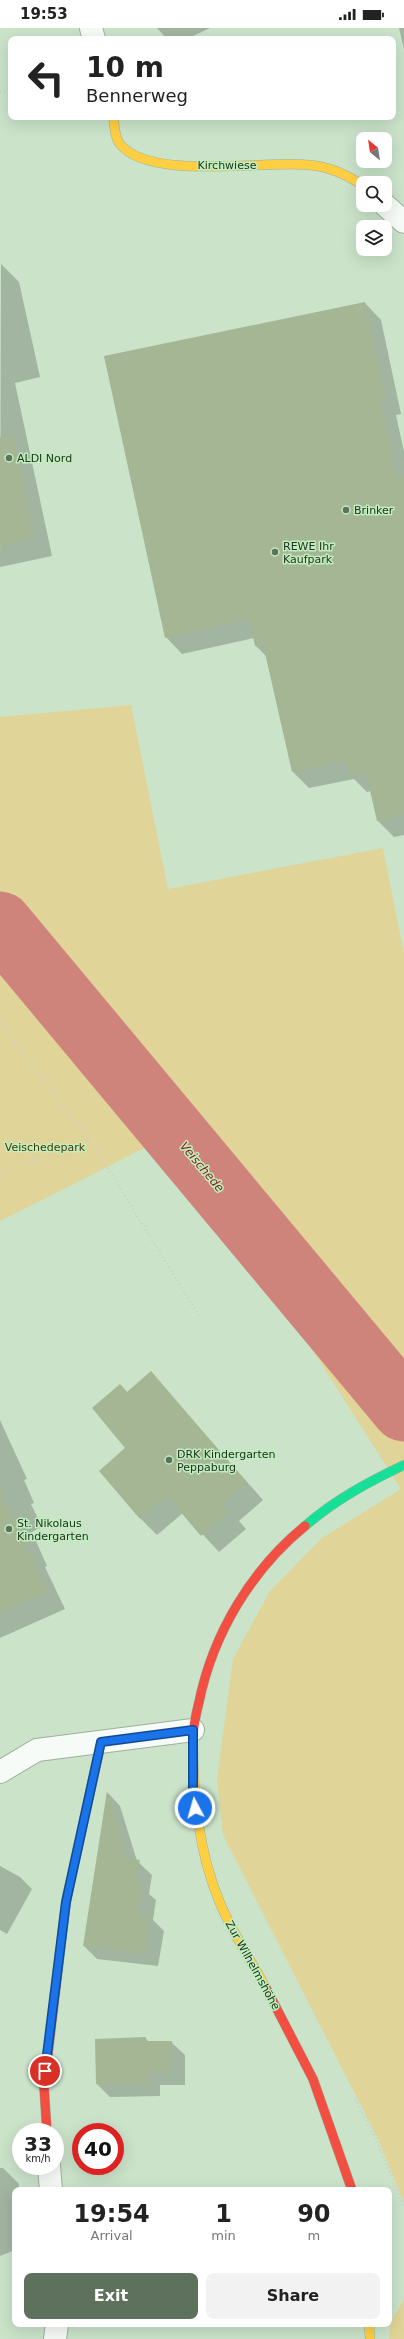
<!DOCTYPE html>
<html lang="en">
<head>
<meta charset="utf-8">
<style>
	:root { --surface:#fff; --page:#f2f2f2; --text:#222; --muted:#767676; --accent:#5d715c }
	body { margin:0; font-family:"DejaVu Sans",sans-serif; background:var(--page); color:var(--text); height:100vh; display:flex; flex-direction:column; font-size:15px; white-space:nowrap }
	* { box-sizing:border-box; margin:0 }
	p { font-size:13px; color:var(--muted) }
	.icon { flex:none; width:22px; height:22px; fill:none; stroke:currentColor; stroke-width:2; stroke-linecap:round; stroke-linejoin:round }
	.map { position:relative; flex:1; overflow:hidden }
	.details { position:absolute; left:12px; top:2159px; width:380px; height:140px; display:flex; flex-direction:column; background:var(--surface); border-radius:8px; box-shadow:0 4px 16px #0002 }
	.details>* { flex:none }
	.top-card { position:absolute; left:8px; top:8px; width:388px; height:84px; border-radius:8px; box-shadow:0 4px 16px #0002; background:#fff; color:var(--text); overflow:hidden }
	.needle { width:26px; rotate:330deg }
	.fabs { position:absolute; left:356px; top:104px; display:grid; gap:8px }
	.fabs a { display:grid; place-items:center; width:36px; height:36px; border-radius:8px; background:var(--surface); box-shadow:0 4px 16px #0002; font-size:20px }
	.speed { position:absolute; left:12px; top:2095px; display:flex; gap:8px; font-size:20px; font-weight:700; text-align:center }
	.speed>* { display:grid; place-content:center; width:52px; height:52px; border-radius:50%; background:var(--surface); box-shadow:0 4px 16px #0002; line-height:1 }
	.speed small { font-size:10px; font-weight:400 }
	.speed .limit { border:6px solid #d22; background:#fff; color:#111 }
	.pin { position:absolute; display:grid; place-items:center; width:34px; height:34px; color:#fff; margin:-17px; border:2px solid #fff; border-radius:50%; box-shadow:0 1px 4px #0007 }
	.me { position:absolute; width:44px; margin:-22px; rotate:354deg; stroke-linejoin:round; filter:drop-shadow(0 0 3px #0008) }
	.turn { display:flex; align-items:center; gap:14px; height:84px; padding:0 12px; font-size:18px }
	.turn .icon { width:52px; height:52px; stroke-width:2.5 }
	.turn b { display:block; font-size:28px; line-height:34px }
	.eta { display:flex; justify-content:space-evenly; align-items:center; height:68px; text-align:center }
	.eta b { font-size:24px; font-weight:700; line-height:28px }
	.primary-button { display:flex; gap:8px; margin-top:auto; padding:8px 12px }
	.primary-button a { flex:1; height:46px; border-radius:8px; background:var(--accent); color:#fff; font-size:16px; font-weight:700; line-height:46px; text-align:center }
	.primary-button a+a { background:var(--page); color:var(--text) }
	.status { display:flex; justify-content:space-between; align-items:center; height:28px; padding:0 20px; background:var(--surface); direction:ltr }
	.status svg { height:11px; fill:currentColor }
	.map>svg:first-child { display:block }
	.green { fill:#e1d498 }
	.shadow { fill:#0003 }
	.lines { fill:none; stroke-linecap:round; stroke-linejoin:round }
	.river { stroke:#cf847b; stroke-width:65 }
	.building { fill:#a5b694 }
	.street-casing { stroke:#9db19c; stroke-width:24 }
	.fast-casing { stroke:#9db19c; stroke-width:10 }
	.slow-casing { stroke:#9db19c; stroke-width:10 }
	.jam-casing { stroke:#9db19c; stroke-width:10 }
	.path { stroke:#c9d1c9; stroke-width:2.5; stroke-dasharray:1 3; stroke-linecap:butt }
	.street { stroke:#f7fbf7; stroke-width:22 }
	.fast { stroke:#16e098; stroke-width:9 }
	.slow { stroke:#ffcf43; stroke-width:9 }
	.jam { stroke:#f24e42; stroke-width:9 }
	.route-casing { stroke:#114b97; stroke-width:10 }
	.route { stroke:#1a73e8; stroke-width:7 }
	.poi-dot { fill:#5d715c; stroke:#c0eebe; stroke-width:1.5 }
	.labels { text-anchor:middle; stroke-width:3; stroke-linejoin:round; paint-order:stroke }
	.street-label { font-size:11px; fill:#223421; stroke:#c0eebe }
	.poi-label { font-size:11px; fill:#223421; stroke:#c0eebe; text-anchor:start }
	.park-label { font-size:11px; fill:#4b3600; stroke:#c0eebe }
	.water-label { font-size:12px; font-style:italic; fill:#85181f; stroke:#c0eebe }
</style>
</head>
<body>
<div class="status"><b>19:53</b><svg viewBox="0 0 49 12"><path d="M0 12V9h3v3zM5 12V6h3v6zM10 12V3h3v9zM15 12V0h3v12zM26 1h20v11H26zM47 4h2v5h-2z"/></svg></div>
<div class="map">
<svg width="404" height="2311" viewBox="0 0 404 2311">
	<rect width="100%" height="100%" fill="#cae3c9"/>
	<g class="green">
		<path d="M131,677L168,861L383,820L404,926V2175L378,2111L223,1807L217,1752L233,1631L270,1563L322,1510L401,1461L174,1105L0,1193V689Z"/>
		<path d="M404,2272V2311H389L391,2293Z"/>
	</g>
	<g class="shadow">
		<path d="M157,0H210L187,11H167Z"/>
		<path d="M399,0H404V21Z"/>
		<path d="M1,236L19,254L40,349L15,355L52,528L0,539Z"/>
		<path d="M365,275L381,292L401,386L396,387L404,424V807L394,809L378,793L371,763L367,764L354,751L309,760L293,744L267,629L256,618L254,610L182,626L166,609Z"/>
		<path d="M151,1345L263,1472L239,1493L246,1501L219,1524L183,1485L157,1507L140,1490L127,1420Z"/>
		<path d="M0,1392L27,1451L24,1452L34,1475L31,1476L42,1499L32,1504L47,1538L45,1539L65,1581L0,1610Z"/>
		<path d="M108,1765L120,1778L137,1833L152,1847L149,1866L156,1872L153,1892L164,1903L158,1938L97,1931L84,1918Z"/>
		<path d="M0,1838L20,1849L32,1861L7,1906L0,1902Z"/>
		<path d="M145,2010L149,2014H171L185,2027V2057H160V2068L110,2069L97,2056Z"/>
		<path d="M0,2140H3L19,2156V2162H15V2222L0,2228Z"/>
	</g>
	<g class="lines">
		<path class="river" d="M0,896L404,1381"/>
	</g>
	<g class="building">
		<path d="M365,274L386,370L380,371L397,449L404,447V787L377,793L366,745L350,749L346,733L292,744L263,616L255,618L249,591L165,610L104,328Z"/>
		<path d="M13,408L35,510L0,518V409Z"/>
		<path d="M151,1343L247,1455L223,1476L230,1484L201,1508L167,1468L140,1491L99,1443L125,1420L92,1380L120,1356L127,1364Z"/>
		<path d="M0,1462L48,1563L0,1585Z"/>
		<path d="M107,1763L128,1830L140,1832L135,1857L143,1858L139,1888L151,1889L145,1926L83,1918Z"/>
		<path d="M146,2009V2013H172V2044L147,2045V2055L96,2056L95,2011Z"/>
	</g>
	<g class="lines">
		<g class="street-casing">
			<g id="street">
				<path d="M91,0L94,11"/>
				<path d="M385,177L404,194"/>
				<path d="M0,1744L37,1722L193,1702"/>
				<path d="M49,2138L51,2162"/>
				<path d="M55,2311L57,2296"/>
			</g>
		</g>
		<g class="fast-casing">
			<g id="fast">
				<path d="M305,1498C335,1472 368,1454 404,1437"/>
				<path d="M58,1941L66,1874L101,1714"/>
			</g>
		</g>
		<g class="slow-casing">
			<g id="slow">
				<path d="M113,89C115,97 114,109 120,116C149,153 264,132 310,137C329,139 348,147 363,158"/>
				<path d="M193,1710C193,1766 198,1823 220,1875C232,1904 250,1931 265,1958"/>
				<path d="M369,2296L370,2311"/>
			</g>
		</g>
		<g class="jam-casing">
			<g id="jam">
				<path d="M193,1710C193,1698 196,1686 199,1674C213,1606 251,1542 305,1498"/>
				<path d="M265,1958L313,2051L352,2162"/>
				<path d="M47,2104L44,2059L58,1941"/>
			</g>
		</g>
		<g class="path">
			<path d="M0,64L11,60"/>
			<path d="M0,993L91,1113L0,1145"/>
			<path d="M91,1113L199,1288"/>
			<path d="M355,2071L376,2111L404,2180"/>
		</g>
		<use href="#street" class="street"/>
		<use href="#fast" class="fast"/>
		<use href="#slow" class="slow"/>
		<use href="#jam" class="jam"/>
	</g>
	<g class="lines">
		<g class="route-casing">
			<path id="route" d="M45,2043L66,1874L101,1714L193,1702V1768L195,1780"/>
		</g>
		<use href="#route" class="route"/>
	</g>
	<g class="poi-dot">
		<circle cx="9" cy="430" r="4"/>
		<circle cx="346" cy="482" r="4"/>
		<circle cx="275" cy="524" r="4"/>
		<circle cx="169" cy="1432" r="4"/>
		<circle cx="9" cy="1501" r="4"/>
	</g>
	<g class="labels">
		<g class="street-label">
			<text x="227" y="141">Kirchwiese</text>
			<text transform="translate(253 1937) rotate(61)" y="4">Zur Wilhelmshöhe</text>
		</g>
		<g class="poi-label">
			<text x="17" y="434">ALDI Nord</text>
			<text x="354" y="486">Brinker</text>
			<text x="283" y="522">REWE Ihr<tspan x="283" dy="13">Kaufpark</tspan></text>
			<text x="177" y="1430">DRK Kindergarten<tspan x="177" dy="13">Peppaburg</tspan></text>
			<text x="17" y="1499">St. Nikolaus<tspan x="17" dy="13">Kindergarten</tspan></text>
		</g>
		<g class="park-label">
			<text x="45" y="1123">Veischedepark</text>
		</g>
		<g class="water-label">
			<text transform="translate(202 1139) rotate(50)" y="4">Veischede</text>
		</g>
	</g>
</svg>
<div class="fabs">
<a><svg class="needle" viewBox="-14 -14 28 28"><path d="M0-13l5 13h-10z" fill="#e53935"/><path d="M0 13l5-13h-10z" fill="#767676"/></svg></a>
<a><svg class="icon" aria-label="search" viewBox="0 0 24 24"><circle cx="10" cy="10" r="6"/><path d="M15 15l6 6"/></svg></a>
<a><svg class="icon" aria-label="layers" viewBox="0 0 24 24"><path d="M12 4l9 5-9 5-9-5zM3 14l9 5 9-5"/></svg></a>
</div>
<div class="speed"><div>33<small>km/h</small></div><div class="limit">40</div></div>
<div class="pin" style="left:45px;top:2043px;background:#d93025"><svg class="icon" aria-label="arrive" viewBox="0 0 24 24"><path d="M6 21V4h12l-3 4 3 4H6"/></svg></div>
<svg class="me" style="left:195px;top:1780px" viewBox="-20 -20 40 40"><circle r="17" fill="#1a73e8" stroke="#fff" stroke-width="3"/><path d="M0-11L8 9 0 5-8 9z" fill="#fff"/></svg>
<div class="top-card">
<div class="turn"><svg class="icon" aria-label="left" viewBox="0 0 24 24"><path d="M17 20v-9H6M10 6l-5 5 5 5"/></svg><div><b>10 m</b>Bennerweg</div></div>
</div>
<section class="details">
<div class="eta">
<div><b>19:54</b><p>Arrival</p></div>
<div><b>1</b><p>min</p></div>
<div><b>90</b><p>m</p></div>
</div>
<div class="primary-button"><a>Exit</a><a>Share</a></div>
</section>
</div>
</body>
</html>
